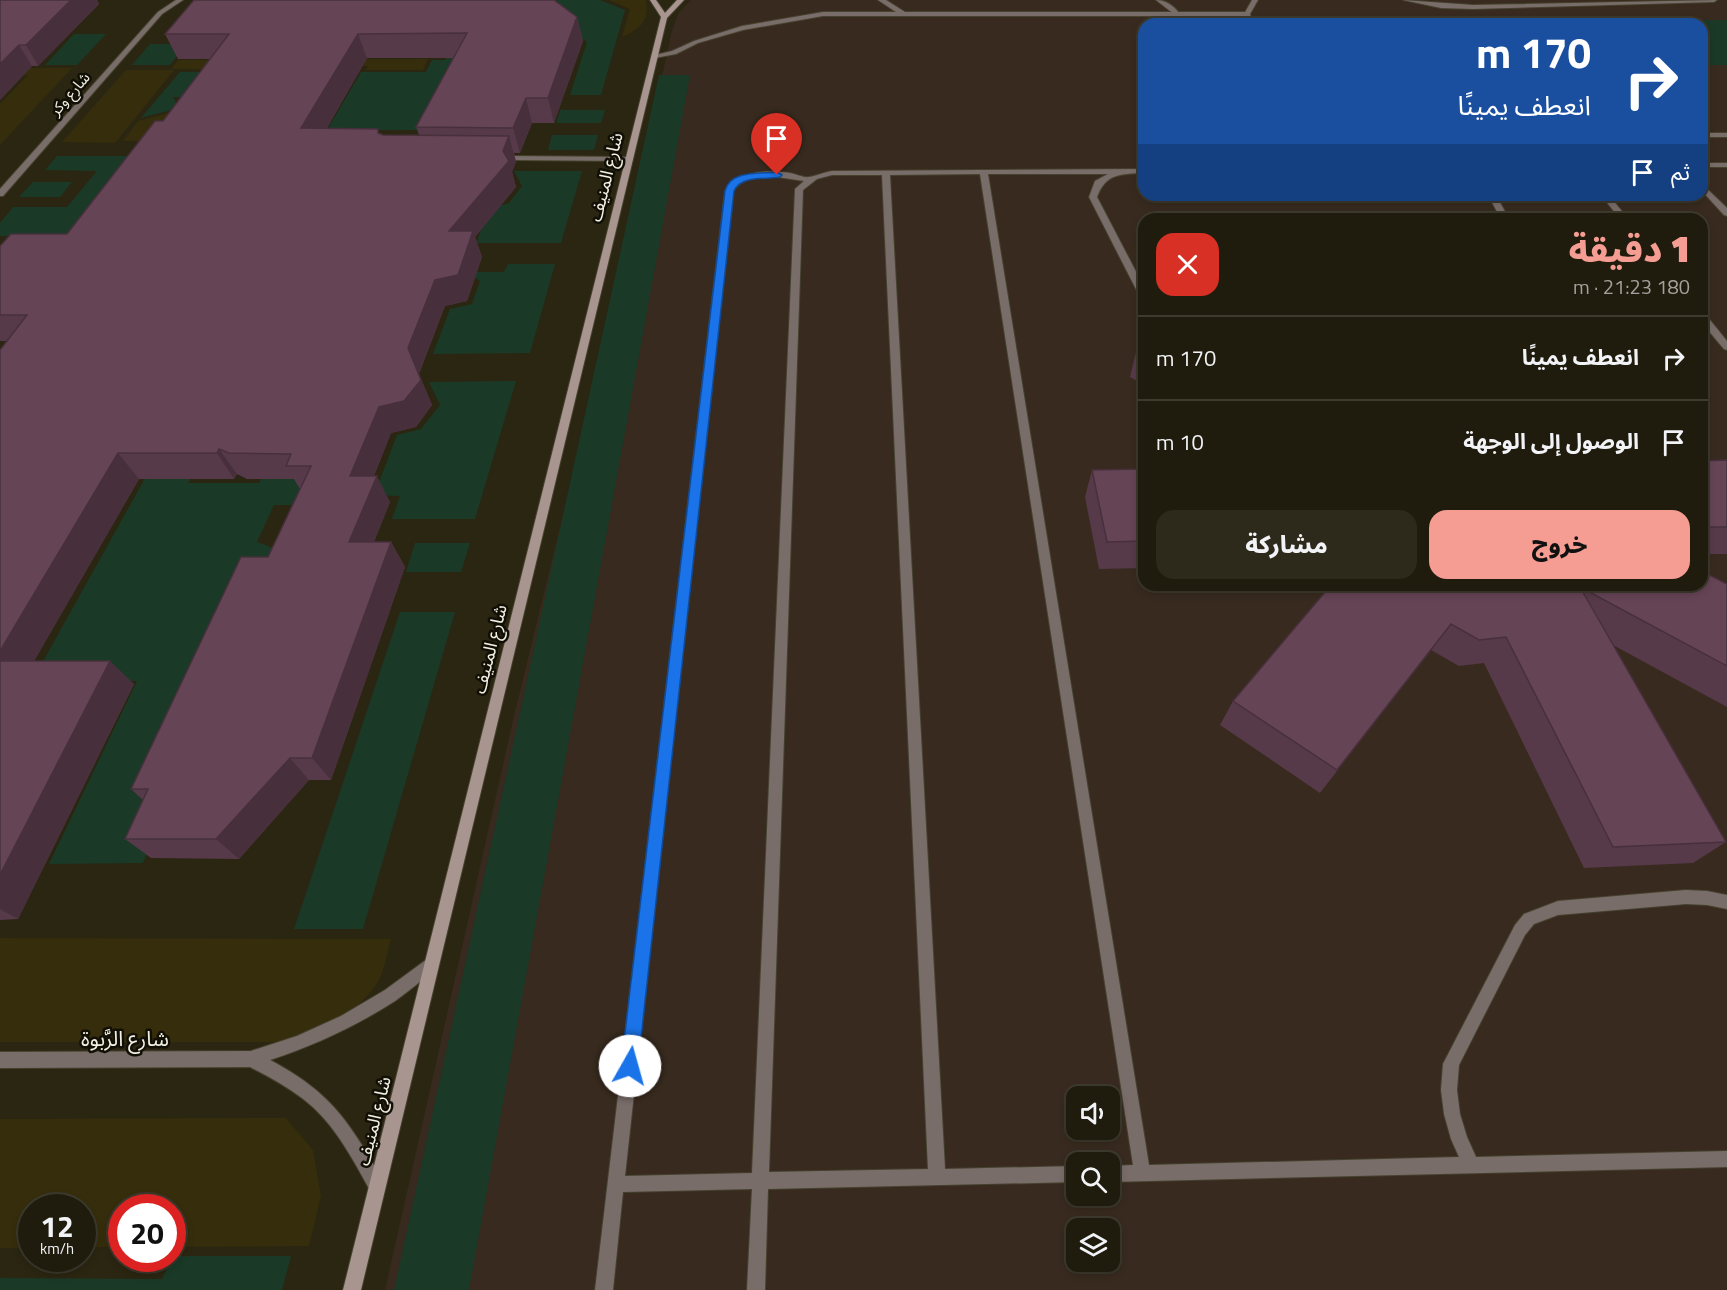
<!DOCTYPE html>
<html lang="ar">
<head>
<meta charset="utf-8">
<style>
	:root { --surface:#201c0d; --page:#2d291b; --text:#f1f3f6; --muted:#a2a19d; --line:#3d3a2e; --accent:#f59c93 }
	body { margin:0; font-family:"Titillium Web","Noto Sans Arabic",sans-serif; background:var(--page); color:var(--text); direction:rtl; height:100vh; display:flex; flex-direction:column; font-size:22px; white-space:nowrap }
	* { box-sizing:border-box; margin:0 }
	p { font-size:20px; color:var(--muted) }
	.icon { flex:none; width:33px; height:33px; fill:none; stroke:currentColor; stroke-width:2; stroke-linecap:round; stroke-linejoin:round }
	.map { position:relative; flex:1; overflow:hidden; direction:ltr }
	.drawer { position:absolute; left:1138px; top:213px; width:570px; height:378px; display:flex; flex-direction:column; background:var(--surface); border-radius:18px; box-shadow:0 3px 9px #0003,0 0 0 2px var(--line); direction:rtl }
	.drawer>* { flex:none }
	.top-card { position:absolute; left:1138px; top:18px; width:570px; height:183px; border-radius:18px; box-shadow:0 3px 9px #0003,0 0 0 2px var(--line); direction:rtl; background:#1a4fa0; color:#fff; overflow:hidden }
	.buttons { position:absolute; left:1066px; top:1086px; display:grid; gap:12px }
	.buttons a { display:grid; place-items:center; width:54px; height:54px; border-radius:12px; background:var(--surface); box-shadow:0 3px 9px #0003,0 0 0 2px var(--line); font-size:30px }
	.speed { position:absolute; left:18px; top:1194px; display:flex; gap:12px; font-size:30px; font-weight:700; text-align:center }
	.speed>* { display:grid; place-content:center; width:78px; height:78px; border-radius:50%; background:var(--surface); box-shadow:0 3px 9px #0003,0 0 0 2px var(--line); line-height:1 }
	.speed small { font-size:15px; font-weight:400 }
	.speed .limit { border:9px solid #d22; background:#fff; color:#111 }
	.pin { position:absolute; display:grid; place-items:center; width:51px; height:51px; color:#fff; margin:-62px -26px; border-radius:50% 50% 50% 0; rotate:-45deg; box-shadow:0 0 6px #0007 }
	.pin .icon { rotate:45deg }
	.me { position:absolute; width:66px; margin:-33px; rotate:7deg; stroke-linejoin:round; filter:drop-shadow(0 0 4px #0008) }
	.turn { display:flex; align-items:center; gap:21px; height:126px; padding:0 18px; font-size:27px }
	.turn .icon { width:78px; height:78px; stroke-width:2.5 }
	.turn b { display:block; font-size:42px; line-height:51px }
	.then { display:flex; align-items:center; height:57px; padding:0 18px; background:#0003; gap:12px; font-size:22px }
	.round { display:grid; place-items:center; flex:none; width:63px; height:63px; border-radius:18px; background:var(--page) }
	.head { display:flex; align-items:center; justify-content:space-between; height:102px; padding:0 18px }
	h1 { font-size:36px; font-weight:800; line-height:45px; color:var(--accent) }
	.button { display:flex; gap:12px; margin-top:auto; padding:12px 18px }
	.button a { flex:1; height:69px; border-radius:18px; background:var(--accent); color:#111; font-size:24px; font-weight:800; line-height:69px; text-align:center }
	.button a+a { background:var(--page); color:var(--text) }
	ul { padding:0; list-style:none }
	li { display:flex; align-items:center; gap:18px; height:84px; padding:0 18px; border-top:2px solid var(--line) }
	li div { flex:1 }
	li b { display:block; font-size:22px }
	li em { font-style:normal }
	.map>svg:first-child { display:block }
	.commercial { fill:#382a1e; fill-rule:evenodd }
	.green { fill:#1b3927 }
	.sand { fill:#352d0c }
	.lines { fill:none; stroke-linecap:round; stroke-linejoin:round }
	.lane-casing { stroke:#46422e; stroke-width:2 }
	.street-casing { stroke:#46422e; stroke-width:2 }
	.secondary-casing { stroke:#46422e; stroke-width:2 }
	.lane { fill:#796d6a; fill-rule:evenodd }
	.street { fill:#796d6a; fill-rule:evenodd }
	.secondary { fill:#a89590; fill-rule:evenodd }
	.wall { fill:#573a49; fill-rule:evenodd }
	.shaded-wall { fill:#47303c }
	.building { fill:#654455; stroke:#47303c; stroke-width:1.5 }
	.route { fill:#1a73e8; stroke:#114b97; stroke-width:1.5 }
	.labels { text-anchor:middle; stroke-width:5; stroke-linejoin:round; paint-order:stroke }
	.far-street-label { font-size:15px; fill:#f2f0e3; stroke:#110f06 }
	.street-label { font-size:18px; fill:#f2f0e3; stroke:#110f06 }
	.near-street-label { font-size:21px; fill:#f2f0e3; stroke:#110f06 }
</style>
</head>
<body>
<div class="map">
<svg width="1727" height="1290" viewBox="0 0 1727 1290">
	<rect width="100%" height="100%" fill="#2a2611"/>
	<path class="commercial" d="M691,0H1727V1290H385L513,720L597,376L672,30L679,12ZM1144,24H1702V195H1144ZM1144,219H1702V585H1144ZM1077,1096H1110V1130H1077ZM1077,1162H1110V1196H1077ZM1077,1228H1110V1262H1077Z"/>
	<g class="green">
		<path d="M475,0H600L625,10L601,95H570L587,42L552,18L423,130H377L317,147L361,72H426L432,60H445Z"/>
		<path d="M1727,20V65H1703L1702,24H1292Z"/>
		<path d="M74,34H106L77,65H45Z"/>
		<path d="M150,44H186L170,65H132Z"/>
		<path d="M180,72H226L207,97H173L179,108L141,118Z"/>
		<path d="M659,75H690L469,1290H394Z"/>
		<path d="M560,110H605L601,123H556Z"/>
		<path d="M552,135H598L594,150H548Z"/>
		<path d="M57,156H158L98,236H0V223L13,207H67L97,171L45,170Z"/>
		<path d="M514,171H582L561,243H476L489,209L509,203L522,186Z"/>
		<path d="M33,182H72L60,197H19Z"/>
		<path d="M508,264H555L530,353L433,354L450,309L472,304L480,281L466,272H504Z"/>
		<path d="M516,381L475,519H392L400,496L374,495L397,435L421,429L440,405L429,382Z"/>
		<path d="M234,393L188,483H259L272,455H314L293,505H274L257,542L309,561L272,578L230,579L214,613L163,816L143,863L49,864L137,681H32L192,394Z"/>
		<path d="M415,543H470L461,572H406Z"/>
		<path d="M400,612H455L363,929H294Z"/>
		<path d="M173,1256H291L282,1290H0V1278L162,1279Z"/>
	</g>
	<g class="sand">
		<path d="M609,0H646C650,21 640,29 622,37L630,9Z"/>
		<path d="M428,59L423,70H366L368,66H230L227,69H171L178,60Z"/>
		<path d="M0,68H72L0,145V104L28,75H0Z"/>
		<path d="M126,70H174L115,143L62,142Z"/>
		<path d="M178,99H206L174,141H123L138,121L184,109Z"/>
		<path d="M0,938L391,939C387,952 385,969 379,980C355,1019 320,1030 278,1042H0Z"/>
		<path d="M286,1118L313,1150L321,1196L309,1246L173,1247L172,1208H122L121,1247H83L82,1208H32L31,1248H0V1119Z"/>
	</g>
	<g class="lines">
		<g class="lane-casing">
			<g id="lane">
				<path d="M878,0H886L905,12H1247L1250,14L1247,16H823L743,30L698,43L676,54L655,58L651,56L672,51L694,41L742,26L823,12H896Z"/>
				<path d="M1403,0L1473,5L1717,0L1714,2L1473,9L1441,8Z"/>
				<rect x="1702" y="133" width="25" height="4"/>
				<path d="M496,156L629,157L633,159L629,161L499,160H496Z"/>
				<rect x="1702" y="163" width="25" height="4"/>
				<path d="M1144,169V173C1121,174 1106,173 1097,197L1144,287V298L1139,295L1089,197L1095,181L1108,174H988L1149,1165L1459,1157L1451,1139L1444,1114L1441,1090L1443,1064L1515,925L1524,914L1558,901L1686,890L1707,891L1727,895V909L1707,905L1686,904L1558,915L1534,924L1525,935L1459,1065L1457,1090L1460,1114L1467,1137L1476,1157L1727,1151V1167L1110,1182V1166L1133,1165L980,174L890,175L945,1169L1077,1166V1182L768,1189L765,1290H747L752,1189L623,1192L613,1290H595L725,191C739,170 767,170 790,173C796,174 804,178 809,177C816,176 825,172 832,171ZM832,175H882L928,1169L769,1172L803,190L817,179ZM777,177L804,181L795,189L752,1173L625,1176L733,191C743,176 761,177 777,177Z"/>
				<path d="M1702,184L1727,208V216L1724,215L1702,191Z"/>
				<path d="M1488,195H1496L1509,219H1501Z"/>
				<path d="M1601,195H1609L1628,219H1620Z"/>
				<path d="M1702,313L1705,314L1727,341V350L1724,349L1702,323Z"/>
			</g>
		</g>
		<g class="street-casing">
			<g id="street">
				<path d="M176,0H183L162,14L3,196H0V189L158,12Z"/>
				<path d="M1156,0C1170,0 1180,12 1186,24H1180L1174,14Z"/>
				<path d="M1252,0H1258L1250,14L1253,24H1247L1244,14Z"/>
				<path d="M430,957L435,959L437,964L435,969C422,980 409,991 395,1001C356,1026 313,1046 270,1060C332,1093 348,1121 383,1180L385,1186L383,1192L377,1194L371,1192C352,1158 334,1122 302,1098C286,1086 268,1076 250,1067L0,1068V1052L251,1051L297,1036L341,1016L385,990Z"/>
			</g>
		</g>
		<g class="secondary-casing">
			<path id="secondary" d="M650,0H656L665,13L677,0H684L667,18L361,1290H343L661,17Z"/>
		</g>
		<use href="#lane" class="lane"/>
		<use href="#street" class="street"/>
		<use href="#secondary" class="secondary"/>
	</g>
	<g class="wall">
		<path d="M0,0H97L99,4L38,66H32L0,100Z"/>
		<path d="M577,17L583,41L554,123H532L520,153H514L516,162L512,172L516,187L475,237L482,257L467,301L445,306L419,374L432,405L416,427L391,433L374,476L390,502L374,542H391L405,567L331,780H309L239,859L151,858L125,839L143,800L131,789L268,557L300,489L294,479H247L237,474L234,479H139L34,661L134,684L18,919L0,920V350L7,341H0V246L67,234L163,121L210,59H178L165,34ZM367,58H454L416,127L419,135H383L379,133L327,128Z"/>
		<path d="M1284,17L1361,24H1282Z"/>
		<path d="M1144,342V385L1130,377L1137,348Z"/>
		<path d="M1727,460V554H1702V461Z"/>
		<path d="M1144,469V568L1099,569L1085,497L1092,470Z"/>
		<path d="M1727,584V707L1613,645L1726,842L1693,863L1584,868L1484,663L1459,666L1431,650L1320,793L1220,725L1233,701L1331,585Z"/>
	</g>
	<g class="shaded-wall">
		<path d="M71,0H97L99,4L38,66L26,45Z"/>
		<path d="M577,17L583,41L554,123L548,98Z"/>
		<path d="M358,34L367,58L312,154L301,128Z"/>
		<path d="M19,45L32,66L0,100V64Z"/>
		<path d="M526,98L532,123L520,153L513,128Z"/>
		<path d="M509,136L516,162L512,172L516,187L475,237L482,257L467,301L445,306L419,374L432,405L416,427L391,433L364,501L350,476L379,407L408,348L449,231L503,151Z"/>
		<path d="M219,449L237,474L234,479L217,453Z"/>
		<path d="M118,453L139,479L21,684L0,667V651Z"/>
		<path d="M377,476L390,502L364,567L349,542Z"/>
		<path d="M391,542L405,567L331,780L312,758Z"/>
		<path d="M110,661L134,684L18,919L0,909V875Z"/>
		<path d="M290,758L309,780L239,859L216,839Z"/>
	</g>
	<g class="building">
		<path d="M0,0H71L26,45H19L0,64Z"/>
		<path d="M194,0H554L577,17L548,98H526L513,128L416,127L467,33L358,34L301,128L378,129V133L383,135L509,136L503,151L509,161L449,231H473L458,275L435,280L408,348L421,380L404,401L379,407L350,476H377L349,542H391L312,758H290L216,839H125L148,789H131L241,557H268L311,466H286L291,454L229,453L219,449L217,453H118L0,651V350L27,315H0V246L11,234H67L155,121H163L229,34H165Z"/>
		<path d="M1284,17H1356L1361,24H1288Z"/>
		<path d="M1144,342V352L1137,348Z"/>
		<path d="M1727,460V527H1702V461Z"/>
		<path d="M1144,469V541L1107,542L1092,470Z"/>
		<path d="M1702,571L1727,584V666L1580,587L1726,842L1613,847L1506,637L1479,640L1451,624L1337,770L1233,701L1331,585H1702Z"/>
		<path d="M0,661H110L0,875Z"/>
	</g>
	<path class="route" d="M777,172L782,175L780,177C765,180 741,175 734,191L638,1066L636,1072L630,1075L623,1072L621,1066L725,191C730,170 760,174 777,172Z"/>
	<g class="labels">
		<g class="far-street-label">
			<text transform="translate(70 94) rotate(-49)" y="5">شارع وكر</text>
		</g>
		<g class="street-label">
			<text transform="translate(606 177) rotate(-76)" y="6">شارع المنيف</text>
			<text transform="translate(490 649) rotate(-76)" y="6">شارع المنيف</text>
			<text transform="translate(374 1121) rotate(-76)" y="6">شارع المنيف</text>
		</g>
		<g class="near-street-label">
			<text x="125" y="1046">شارع الرَّبوة</text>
		</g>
	</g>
</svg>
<div class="buttons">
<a><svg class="icon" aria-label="sound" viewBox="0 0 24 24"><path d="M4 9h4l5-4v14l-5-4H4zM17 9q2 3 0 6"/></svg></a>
<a><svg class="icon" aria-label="search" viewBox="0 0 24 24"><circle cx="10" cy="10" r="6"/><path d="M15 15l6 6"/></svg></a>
<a><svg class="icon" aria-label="layers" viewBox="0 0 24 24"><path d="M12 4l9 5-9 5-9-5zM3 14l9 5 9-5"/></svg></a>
</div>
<div class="speed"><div>12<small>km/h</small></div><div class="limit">20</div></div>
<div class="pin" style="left:777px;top:175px;background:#d93025"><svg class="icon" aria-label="arrive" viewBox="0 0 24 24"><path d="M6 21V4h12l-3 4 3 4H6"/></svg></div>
<svg class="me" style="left:630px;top:1066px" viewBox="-20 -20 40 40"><circle r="19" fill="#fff"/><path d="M0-13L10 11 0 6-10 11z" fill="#1a73e8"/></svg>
<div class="top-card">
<div class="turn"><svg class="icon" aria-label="right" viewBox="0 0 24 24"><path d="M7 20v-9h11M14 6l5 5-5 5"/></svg><div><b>170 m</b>انعطف يمينًا</div></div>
<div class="then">ثم<svg class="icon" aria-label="arrive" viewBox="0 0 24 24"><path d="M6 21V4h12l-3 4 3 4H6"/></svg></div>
</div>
<section class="drawer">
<div class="head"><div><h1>1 دقيقة</h1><p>180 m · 21:23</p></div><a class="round" style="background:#d93025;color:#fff"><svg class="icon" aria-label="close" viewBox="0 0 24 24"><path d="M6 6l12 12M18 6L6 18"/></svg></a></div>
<ul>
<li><svg class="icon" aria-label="right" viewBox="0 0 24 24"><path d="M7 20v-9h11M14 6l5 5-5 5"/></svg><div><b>انعطف يمينًا</b></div><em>170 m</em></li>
<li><svg class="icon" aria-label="arrive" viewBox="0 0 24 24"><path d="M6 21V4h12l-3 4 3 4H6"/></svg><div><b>الوصول إلى الوجهة</b></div><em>10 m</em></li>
</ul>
<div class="button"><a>خروج</a><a>مشاركة</a></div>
</section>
</div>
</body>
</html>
